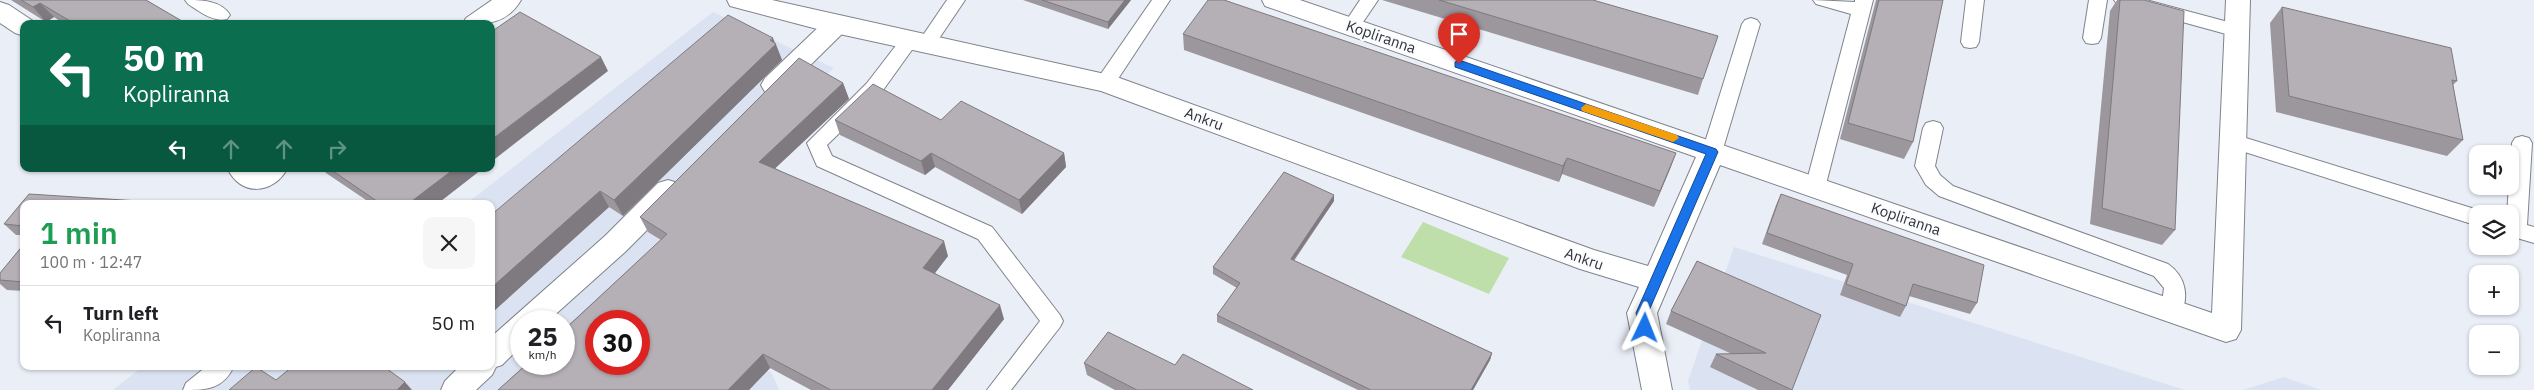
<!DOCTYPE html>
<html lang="en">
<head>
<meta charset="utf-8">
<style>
	:root { --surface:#fff; --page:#f6f6f6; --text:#202124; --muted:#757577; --line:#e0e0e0 }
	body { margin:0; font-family:"IBM Plex Sans",sans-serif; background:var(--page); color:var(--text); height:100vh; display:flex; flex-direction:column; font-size:19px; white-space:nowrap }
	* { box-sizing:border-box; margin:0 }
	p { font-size:16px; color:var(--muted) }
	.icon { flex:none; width:28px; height:28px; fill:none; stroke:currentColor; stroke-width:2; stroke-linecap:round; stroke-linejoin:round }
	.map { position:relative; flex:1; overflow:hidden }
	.panel { position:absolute; left:20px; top:200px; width:475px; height:170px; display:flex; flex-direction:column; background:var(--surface); border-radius:10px; box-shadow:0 1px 4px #0004 }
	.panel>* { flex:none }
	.banner { position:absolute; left:20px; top:20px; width:475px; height:152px; border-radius:10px; box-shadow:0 1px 4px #0004; background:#0b6e4f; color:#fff; overflow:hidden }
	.fabs { position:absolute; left:2469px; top:145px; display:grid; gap:10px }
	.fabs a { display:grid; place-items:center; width:50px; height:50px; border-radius:10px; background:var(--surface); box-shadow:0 1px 4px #0004; font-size:25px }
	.speed { position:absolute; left:510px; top:310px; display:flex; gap:10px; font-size:25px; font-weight:700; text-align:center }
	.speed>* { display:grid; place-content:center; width:65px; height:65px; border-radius:50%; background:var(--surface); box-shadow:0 1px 4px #0004; line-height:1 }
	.speed small { font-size:12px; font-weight:400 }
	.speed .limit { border:8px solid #d22; background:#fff; color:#111 }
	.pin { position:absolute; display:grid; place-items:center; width:42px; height:42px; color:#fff; margin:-51px -21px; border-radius:50% 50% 50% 0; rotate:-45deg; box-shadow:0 0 5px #0007 }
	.pin .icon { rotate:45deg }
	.me { position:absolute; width:55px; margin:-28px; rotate:2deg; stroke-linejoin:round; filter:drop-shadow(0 0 4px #0008) }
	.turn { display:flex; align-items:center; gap:18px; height:105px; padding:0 20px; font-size:22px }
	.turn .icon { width:65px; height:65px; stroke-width:2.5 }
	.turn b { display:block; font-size:35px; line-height:42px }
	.lanes { display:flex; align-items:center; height:48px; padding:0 20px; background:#0003; justify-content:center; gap:25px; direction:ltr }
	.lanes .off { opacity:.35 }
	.round { display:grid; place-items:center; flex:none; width:52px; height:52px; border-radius:10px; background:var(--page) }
	.headline { display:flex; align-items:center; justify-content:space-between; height:85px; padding:0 20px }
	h1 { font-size:30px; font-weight:600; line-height:38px; color:#1e9e55 }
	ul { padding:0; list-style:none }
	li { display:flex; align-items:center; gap:15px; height:75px; padding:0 20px; border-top:1px solid var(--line) }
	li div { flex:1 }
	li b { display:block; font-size:19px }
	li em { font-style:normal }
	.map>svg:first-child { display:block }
	.built { fill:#dbe3f2; fill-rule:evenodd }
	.green { fill:#bedfa9 }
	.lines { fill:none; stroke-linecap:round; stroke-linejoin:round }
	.service-casing { stroke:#7f838b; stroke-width:2 }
	.pedestrian-casing { stroke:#7f838b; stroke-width:2 }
	.minor-casing { stroke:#7f838b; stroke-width:2 }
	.service { fill:#fff; fill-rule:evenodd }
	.pedestrian { fill:#fff; fill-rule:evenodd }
	.minor { fill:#fff; fill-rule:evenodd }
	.wall { fill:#9c969d }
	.shaded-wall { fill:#7f7a7f }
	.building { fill:#b5afb6; stroke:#7f7a7f; fill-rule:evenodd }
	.route { fill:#1a73e8; stroke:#114b97 }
	.slow { fill:#f59e0b }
	.labels { text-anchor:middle; stroke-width:4.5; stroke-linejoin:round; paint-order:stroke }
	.street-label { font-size:15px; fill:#303235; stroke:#fafcff }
</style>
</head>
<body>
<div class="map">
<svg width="2534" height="390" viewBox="0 0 2534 390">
	<rect width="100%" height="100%" fill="#eaeef7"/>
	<g class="built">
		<path d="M713,12L834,68L655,234L812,322L767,370L771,372L779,390H113L143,366H491V204H466ZM521,321H564V364H521ZM596,321H639V364H596Z"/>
		<path d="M1734,247L2185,390H1690L1688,381Z"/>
		<path d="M2284,377L2321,390H2243Z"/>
	</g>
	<path class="green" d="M1423,222L1509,258L1489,294L1401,257Z"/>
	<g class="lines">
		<g class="service-casing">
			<g id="service">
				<path d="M185,0C201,0 221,0 230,15L227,19C214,23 199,11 188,4Z"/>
				<path d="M947,0H965L932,49L926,50L920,49L917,44Z"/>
				<path d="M1152,0H1170L1112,88L1105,90L1098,88L1096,83L1098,78Z"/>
				<path d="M1360,0H1378L1357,31L1351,33L1345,31L1342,27Z"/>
				<path d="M1813,0L1855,2V0H1873L1825,188L1822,193L1815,196L1808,193L1805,188L1851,14L1816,4Z"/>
				<path d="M1966,0H1984L1979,42L1976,47L1970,48L1964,47L1961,42Z"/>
				<path d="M2089,0H2107L2101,38L2098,43L2092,44L2086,43L2083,38Z"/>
				<path d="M2114,0H2146L2243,26L2246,31L2243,36L2237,37L2117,4Z"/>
				<path d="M1751,18L1757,20L1760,24L1722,152L1719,157L1712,159L1705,157L1702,152L1742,24L1745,20Z"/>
				<path d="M910,34L916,35L919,40L881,93L827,145L832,156L992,227L1060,315L1063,321L1060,327L1011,390H987L1040,321L978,239L817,166L807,143L867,83L904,35Z"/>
				<path d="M1933,121L1940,123L1943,128L1935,166L1940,175L1953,186L2168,264C2187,277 2189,298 2180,317L2172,320L2164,317L2161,311L2164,288L2154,276L1939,196L1926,185L1915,166L1923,128L1926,123Z"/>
				<path d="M2233,134L2478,210L2486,214H2478V226L2226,146L2223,141L2226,136Z"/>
				<path d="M2522,136L2529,138L2532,143L2527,225L2534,227V243L2510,236V214H2507L2512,143L2515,138Z"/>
				<path d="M207,366H234C223,390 205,390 183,390L186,383Z"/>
			</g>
		</g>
		<g class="pedestrian-casing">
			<g id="pedestrian">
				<path d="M836,16L845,19L848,25L845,31L783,92L774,94L765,92L761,85L765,78L827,19Z"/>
				<path d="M668,180L678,183L682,191L678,199L625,252L548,321H521V346L502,365L496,367L492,375L476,390H441L445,381L460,366H491V337L605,236L658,183Z"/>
			</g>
		</g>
		<g class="minor-casing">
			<g id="minor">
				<path d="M492,0H521C507,24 487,24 463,24L466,18Z"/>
				<path d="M727,0H772L1114,76L1594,250L1648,266L1696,157L1265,6L1262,0H1300L2212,313L2226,0H2250L2241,330L2236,339L2226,342L1720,165L1657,313L1672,390H1642L1627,313L1639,287L1580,269L1101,91L821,30L730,6Z"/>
				<path d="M0,2L9,5L33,21L34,24H24V36L15,33L0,23Z"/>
				<path d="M228,169H287C273,195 240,196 228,169Z"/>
			</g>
		</g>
		<use href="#service" class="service"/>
		<use href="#pedestrian" class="pedestrian"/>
		<use href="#minor" class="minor"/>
	</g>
	<g class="wall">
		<path d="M11,0H146L187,24H64L54,17L46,22Z"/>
		<path d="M1023,0H1131L1108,29Z"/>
		<path d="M1382,0H1593L1703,79L1698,95Z"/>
		<path d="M1876,0H1943L1913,142L1904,159L1840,139Z"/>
		<path d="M2117,0H2144L2175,230L2162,245L2090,224L2110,11Z"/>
		<path d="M2282,7L2457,81L2453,85L2463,140L2447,156L2276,112L2270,23Z"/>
		<path d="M1183,34L1676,153L1670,169L1654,207L1562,174L1559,182L1184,50Z"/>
		<path d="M775,43L776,44L782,60L623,216L609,207L495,310L491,308V215Z"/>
		<path d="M843,83L849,99L775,168L948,256L935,273L1004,319L948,390H811L770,368L749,390H498L661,240L648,232L640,217Z"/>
		<path d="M835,120H941L1064,153L1066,167L1022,214L935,167L925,175L840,135Z"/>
		<path d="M323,169H482L437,204H372L326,173Z"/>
		<path d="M1781,194L1977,303L1970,314L1909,296L1906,306L1900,317L1840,295L1847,275L1762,244L1776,205Z"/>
		<path d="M1334,201L1294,261L1492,353L1490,360L1473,390H1358L1217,322V315L1237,288L1213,274V267Z"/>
		<path d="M24,204V235H16L4,224Z"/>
		<path d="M24,244V291L7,290L0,284V273Z"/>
		<path d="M1697,261L1792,390H1758L1710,367L1716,354H1732L1666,324L1671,311Z"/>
		<path d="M1084,363L1175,365L1253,390H1115L1087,375Z"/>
	</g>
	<g class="shaded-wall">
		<path d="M1125,0H1131L1108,29V22Z"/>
		<path d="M40,3L54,17L46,22L33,7Z"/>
		<path d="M773,38L782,60L623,216L614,200Z"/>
		<path d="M601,57L608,71L491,162V140Z"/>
		<path d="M843,83L849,99L766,177L759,162Z"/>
		<path d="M931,153L935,167L925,175L921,161Z"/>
		<path d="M1064,153L1066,167L1022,214L1019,200Z"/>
		<path d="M1676,153L1670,169L1654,207L1660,191Z"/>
		<path d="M1567,158L1562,174L1559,182L1563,166Z"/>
		<path d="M454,169H482L437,204H408Z"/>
		<path d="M600,191L609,207L495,310L491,305V288Z"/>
		<path d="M1334,195V201L1290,265L1291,259Z"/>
		<path d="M944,241L948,256L928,282L923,268Z"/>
		<path d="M1000,305L1004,319L948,390H932Z"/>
		<path d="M1492,353L1490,360L1473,390H1471Z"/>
		<path d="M763,354L770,368L749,390H728Z"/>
		<path d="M405,382L412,390H397Z"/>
	</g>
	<g class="building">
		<path d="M21,0H146L187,24H75L40,3L33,7Z"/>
		<path d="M1042,0H1125L1108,22Z"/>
		<path d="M1208,0H1224L1676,153L1660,191L1567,158L1563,166L1183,34Z"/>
		<path d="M1439,0H1593L1718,36L1703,79Z"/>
		<path d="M1879,0H1943L1913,142L1848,123Z"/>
		<path d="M2120,0H2144L2184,11L2175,230L2102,208Z"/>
		<path d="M2282,7L2451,48L2457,81L2452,80L2463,140L2289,96Z"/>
		<path d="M520,12L601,57L491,140V32Z"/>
		<path d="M728,15L773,38L770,40L776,44L614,200L600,191L491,288V215Z"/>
		<path d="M799,58L843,83L759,162L944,241L923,268L1000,305L932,390H831L763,354L728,390H498L527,364H564V330L667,234L640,217ZM596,321H639V364H596Z"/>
		<path d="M873,84L941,120L961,101L1064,153L1019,200L931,153L921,161L835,120Z"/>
		<path d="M330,169H454L408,204H381Z"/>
		<path d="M1284,172L1334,195L1291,259L1492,353L1471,390H1371L1217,315L1240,283L1213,267Z"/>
		<path d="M29,194L186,204H24V226L4,224Z"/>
		<path d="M1781,194L1984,265L1977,303L1913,284L1906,306L1846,284L1853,264L1767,233Z"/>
		<path d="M24,244V282L0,280V273Z"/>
		<path d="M1697,261L1821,315L1792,390L1716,354L1766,353L1671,311Z"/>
		<path d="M1108,332L1175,365L1183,354L1253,390H1137L1084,363Z"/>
		<path d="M293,366H383L405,382L397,390H229L256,367L276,380Z"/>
	</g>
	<path class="route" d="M1459,60L1716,149L1718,152L1648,313L1651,328L1649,332H1641L1636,313L1706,154L1455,67V62Z"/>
	<path class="slow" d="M1586,104L1677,135L1679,138L1673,142L1582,111L1581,108Z"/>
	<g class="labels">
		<g class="street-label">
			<text transform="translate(1381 37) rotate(19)" y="5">Kopliranna</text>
			<text transform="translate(1204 119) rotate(20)" y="5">Ankru</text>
			<text transform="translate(1906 219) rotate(19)" y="5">Kopliranna</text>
			<text transform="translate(1584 259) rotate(19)" y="5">Ankru</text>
		</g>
	</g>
</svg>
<div class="fabs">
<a><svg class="icon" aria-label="sound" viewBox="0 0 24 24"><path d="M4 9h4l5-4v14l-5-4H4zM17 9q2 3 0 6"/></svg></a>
<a><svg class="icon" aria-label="layers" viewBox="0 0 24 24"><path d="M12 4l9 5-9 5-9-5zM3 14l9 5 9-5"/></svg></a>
<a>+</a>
<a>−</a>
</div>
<div class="speed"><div>25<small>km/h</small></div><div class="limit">30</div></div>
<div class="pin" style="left:1459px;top:64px;background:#d93025"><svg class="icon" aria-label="arrive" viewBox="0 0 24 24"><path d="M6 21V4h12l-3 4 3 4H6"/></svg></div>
<svg class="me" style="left:1645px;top:328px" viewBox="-20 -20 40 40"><path d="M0-17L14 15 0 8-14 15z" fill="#1a73e8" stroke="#fff" stroke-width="4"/></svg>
<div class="banner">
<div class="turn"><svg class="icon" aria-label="left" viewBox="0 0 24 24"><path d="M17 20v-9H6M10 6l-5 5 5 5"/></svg><div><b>50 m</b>Kopliranna</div></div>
<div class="lanes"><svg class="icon" aria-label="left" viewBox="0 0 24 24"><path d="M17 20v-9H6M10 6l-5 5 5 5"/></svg><svg class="icon off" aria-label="ahead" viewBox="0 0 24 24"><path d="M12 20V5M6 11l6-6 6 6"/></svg><svg class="icon off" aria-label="ahead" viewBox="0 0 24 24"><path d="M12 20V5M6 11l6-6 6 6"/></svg><svg class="icon off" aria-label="right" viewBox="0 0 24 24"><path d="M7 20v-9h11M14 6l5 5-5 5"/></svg></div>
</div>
<section class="panel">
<div class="headline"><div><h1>1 min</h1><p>100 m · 12:47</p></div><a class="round"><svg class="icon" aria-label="close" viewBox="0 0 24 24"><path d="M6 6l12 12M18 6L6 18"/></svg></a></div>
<ul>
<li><svg class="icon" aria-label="left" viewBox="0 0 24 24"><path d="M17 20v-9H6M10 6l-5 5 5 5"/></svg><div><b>Turn left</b><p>Kopliranna</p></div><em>50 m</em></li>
</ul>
</section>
</div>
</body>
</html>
